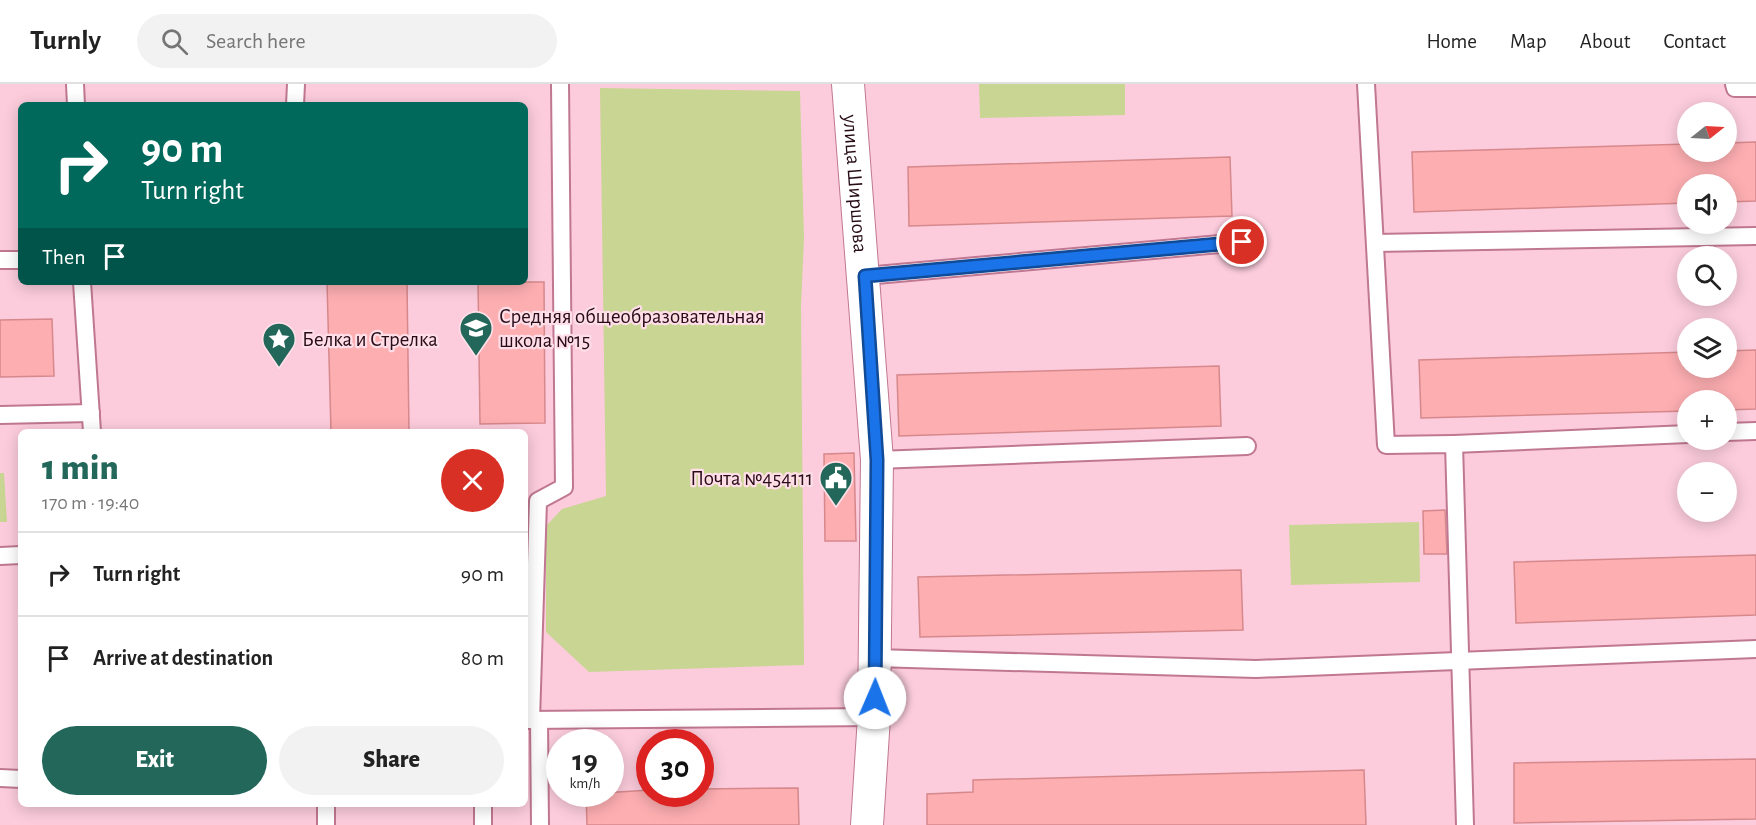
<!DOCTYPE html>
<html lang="en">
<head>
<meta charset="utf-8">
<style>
	:root { --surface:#fff; --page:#f2f2f2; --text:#222; --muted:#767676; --line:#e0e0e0; --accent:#226759 }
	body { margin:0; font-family:"Alegreya Sans",sans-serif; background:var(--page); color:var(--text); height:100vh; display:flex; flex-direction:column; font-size:22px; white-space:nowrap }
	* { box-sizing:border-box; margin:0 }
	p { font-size:20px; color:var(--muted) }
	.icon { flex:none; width:33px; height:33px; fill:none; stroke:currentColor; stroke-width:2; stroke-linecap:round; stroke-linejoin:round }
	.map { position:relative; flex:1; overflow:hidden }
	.sheet { position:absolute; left:18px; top:345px; width:510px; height:378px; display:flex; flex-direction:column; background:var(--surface); border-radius:9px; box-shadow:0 3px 15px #0003 }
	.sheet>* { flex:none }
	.hud { position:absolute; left:18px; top:18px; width:510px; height:183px; border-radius:9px; box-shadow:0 3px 15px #0003; background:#00695c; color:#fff; overflow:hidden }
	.needle { width:39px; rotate:72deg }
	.fabs { position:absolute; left:1677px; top:18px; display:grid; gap:12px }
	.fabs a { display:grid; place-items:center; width:60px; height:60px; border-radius:50%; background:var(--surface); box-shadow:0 3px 15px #0003; font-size:30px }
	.speed { position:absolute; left:546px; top:645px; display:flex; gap:12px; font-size:30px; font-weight:700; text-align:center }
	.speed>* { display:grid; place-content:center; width:78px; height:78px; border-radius:50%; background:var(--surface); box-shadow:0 3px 15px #0003; line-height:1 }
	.speed small { font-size:15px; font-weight:400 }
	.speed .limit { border:9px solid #d22; background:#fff; color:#111 }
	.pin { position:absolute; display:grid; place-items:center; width:51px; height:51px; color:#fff; margin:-26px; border:3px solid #fff; border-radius:50%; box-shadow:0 2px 6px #0007 }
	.me { position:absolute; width:66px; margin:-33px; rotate:1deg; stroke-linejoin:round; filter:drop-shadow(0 0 4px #0008) }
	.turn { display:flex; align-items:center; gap:21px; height:126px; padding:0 24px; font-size:27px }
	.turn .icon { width:78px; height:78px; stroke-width:2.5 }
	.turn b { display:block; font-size:42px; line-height:51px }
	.then { display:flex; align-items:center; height:57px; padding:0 24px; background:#0003; gap:12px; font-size:22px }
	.round { display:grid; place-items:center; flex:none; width:63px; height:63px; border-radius:32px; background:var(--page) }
	.overview { display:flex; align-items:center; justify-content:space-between; height:102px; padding:0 24px }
	h1 { font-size:36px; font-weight:800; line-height:45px; color:var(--accent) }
	.cta { display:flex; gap:12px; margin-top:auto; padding:12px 24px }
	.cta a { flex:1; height:69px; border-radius:36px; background:var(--accent); color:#fff; font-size:24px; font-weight:800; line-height:69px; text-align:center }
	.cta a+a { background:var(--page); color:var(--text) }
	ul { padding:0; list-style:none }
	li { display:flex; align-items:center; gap:18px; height:84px; padding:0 24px; border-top:2px solid var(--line) }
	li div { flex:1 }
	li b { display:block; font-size:22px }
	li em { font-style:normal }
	header { display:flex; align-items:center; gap:36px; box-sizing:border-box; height:84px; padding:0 30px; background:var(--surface); border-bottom:2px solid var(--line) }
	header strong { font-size:28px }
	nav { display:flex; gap:33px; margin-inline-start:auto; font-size:21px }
	.search { width:420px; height:54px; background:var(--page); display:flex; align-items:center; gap:15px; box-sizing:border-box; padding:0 21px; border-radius:33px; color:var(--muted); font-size:22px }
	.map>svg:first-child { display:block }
	.green { fill:#c9d593 }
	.building { fill:#fdaeb1; stroke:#d6888c; stroke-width:1.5 }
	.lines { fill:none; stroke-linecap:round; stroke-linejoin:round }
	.service-casing { stroke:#c07792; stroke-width:20 }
	.minor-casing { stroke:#c07792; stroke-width:34 }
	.service { stroke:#fff; stroke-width:16 }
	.minor { stroke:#fff; stroke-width:32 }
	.route-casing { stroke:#114b97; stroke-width:15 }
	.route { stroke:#1a73e8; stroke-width:10 }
	.labels { text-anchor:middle; stroke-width:4.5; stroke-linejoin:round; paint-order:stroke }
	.street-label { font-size:21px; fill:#270c17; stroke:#ffdee8 }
	.poi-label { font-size:21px; fill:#270c17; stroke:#ffdee8; text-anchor:start }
</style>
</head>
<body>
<header>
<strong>Turnly</strong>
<div class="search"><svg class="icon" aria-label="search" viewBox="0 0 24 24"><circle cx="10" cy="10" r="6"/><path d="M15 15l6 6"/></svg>Search here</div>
<nav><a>Home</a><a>Map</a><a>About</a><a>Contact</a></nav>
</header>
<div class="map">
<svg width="1756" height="741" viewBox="0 0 1756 741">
	<rect width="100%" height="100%" fill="#fcccdc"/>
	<g class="green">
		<path d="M979,0H1125V31L980,34Z"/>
		<path d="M600,4L800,7L804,154L801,222L804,581L589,588L546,548V442L562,425L606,412Z"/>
		<path d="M0,389H4L7,438H0Z"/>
		<path d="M1419,438L1420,498L1291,501L1289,441Z"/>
	</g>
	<g class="building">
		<path d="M1756,58V117L1726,118V100H1688V119L1414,128L1412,68L1688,60V68H1726V59Z"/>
		<path d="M1230,73L1232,132L909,142L908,83Z"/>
		<path d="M327,198H407L409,348H331Z"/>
		<path d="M478,198H544L545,339L480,340Z"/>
		<path d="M52,235L54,292L0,293V236Z"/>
		<path d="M1756,266V325L1726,326V316H1688V327L1421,334L1419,276L1688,268V284H1726V267Z"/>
		<path d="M1219,282L1221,342L899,352L897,291Z"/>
		<path d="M854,369L856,457H825L824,370Z"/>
		<path d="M1445,426L1447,470H1424L1423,427Z"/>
		<path d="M1756,471V531L1516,539L1514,478Z"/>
		<path d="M1241,486L1243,546L920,553L918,493Z"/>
		<path d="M1756,675V735L1514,739V679Z"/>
		<path d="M1364,686L1366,741H927V710L973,708V696Z"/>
		<path d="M798,704L799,741H587L586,710L650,706V710H700V705Z"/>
	</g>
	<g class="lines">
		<g class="service-casing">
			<g id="service">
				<path d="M75,0L76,21"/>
				<path d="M1366,0L1386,361L1454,360L1465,741"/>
				<path d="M1734,0L1735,4H1756"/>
				<path d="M295,21L296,0"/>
				<path d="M1375,159L1756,152"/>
				<path d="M0,176H21"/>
				<path d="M865,192L1242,158"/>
				<path d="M82,198L92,348"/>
				<path d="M0,331L91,329"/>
				<path d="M1726,348L1756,347"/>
				<path d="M1454,360L1688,350"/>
				<path d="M877,376L1247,362"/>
				<path d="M0,472L21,471"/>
				<path d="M875,574L1256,585L1756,565"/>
				<path d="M525,636L874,633"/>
				<path d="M531,636L538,417L564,403L560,0"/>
				<path d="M539,637L540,741"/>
				<path d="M0,694L21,695"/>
				<path d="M326,720V741"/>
				<path d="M483,720V741"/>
			</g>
		</g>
		<g class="minor-casing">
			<g id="minor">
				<path id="s1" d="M848,0L877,376L874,633L867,741"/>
			</g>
		</g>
		<use href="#service" class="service"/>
		<use href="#minor" class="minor"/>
	</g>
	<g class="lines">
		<g class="route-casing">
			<path id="route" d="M875,614L877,376L865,192L1242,158"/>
		</g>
		<use href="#route" class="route"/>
	</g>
	<defs>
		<g id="school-pin" transform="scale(1.725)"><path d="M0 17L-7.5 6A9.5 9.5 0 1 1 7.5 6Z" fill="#226759" stroke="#ffdee8"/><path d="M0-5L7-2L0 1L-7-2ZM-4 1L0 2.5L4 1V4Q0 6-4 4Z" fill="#fff"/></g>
		<g id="sight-pin" transform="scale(1.725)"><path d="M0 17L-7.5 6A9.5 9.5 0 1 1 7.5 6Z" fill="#226759" stroke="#ffdee8"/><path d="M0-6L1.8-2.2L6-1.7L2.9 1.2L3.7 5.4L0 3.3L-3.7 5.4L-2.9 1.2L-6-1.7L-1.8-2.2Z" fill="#fff"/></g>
		<g id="civic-pin" transform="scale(1.725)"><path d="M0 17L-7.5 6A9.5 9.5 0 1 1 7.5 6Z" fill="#226759" stroke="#ffdee8"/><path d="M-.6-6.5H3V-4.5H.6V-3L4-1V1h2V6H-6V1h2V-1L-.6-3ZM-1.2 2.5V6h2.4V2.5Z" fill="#fff"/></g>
	</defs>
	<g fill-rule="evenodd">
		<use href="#school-pin" x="476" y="244"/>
		<use href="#sight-pin" x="279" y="255"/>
		<use href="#civic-pin" x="836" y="394"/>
	</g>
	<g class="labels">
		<g class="street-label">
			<text dy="7" stroke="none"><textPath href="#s1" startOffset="100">улица Ширшова</textPath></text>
		</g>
		<g class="poi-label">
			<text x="499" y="239">Средняя общеобразовательная<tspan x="499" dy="24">школа №15</tspan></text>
			<text x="302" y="262">Белка и Стрелка</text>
			<text x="813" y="401" text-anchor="end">Почта №454111</text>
		</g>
	</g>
</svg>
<div class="fabs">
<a><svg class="needle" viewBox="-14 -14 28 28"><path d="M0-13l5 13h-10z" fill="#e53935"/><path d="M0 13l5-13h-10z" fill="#767676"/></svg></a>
<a><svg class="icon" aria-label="sound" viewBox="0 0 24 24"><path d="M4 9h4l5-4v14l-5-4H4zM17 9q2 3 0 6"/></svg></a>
<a><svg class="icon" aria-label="search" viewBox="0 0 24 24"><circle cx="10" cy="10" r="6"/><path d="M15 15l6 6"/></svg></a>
<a><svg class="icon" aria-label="layers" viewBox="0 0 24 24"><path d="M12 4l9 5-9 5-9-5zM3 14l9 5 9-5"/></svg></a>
<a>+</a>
<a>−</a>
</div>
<div class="speed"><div>19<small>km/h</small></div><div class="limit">30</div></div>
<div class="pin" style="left:1242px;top:158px;background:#d93025"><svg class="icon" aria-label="arrive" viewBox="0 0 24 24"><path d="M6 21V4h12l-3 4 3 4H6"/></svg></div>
<svg class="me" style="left:875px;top:614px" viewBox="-20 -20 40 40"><circle r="19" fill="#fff"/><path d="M0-13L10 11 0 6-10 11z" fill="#1a73e8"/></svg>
<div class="hud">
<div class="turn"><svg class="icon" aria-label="right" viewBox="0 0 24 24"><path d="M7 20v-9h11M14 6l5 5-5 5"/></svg><div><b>90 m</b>Turn right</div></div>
<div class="then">Then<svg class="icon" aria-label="arrive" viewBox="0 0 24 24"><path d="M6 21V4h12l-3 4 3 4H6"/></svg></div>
</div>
<section class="sheet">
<div class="overview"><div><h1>1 min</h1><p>170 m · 19:40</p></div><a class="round" style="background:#d93025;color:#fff"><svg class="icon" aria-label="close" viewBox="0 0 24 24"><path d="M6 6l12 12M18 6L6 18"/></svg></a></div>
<ul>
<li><svg class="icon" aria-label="right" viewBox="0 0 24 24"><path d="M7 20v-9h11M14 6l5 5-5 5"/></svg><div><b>Turn right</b></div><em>90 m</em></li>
<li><svg class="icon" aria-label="arrive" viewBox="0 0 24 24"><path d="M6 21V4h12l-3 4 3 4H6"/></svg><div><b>Arrive at destination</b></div><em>80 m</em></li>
</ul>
<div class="cta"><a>Exit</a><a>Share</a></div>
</section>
</div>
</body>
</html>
